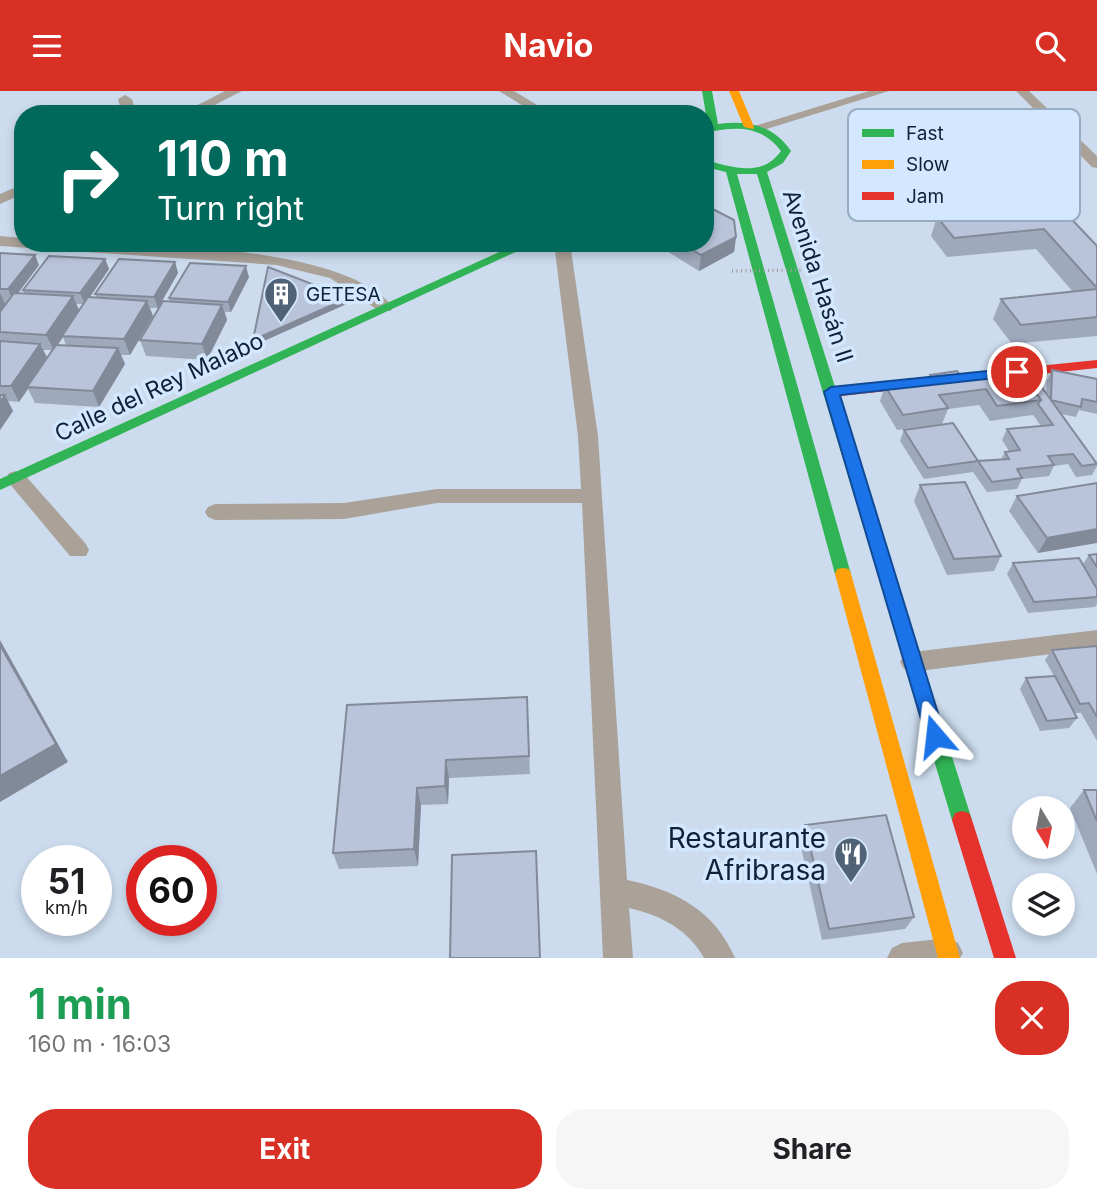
<!DOCTYPE html>
<html lang="en">
<head>
<meta charset="utf-8">
<style>
	:root { --surface:#fff; --page:#f6f6f6; --text:#202124; --muted:#757577; --accent:#d93025 }
	body { margin:0; font-family:Inter,sans-serif; background:var(--page); color:var(--text); height:100vh; display:flex; flex-direction:column; font-size:26px; white-space:nowrap }
	* { box-sizing:border-box; margin:0 }
	p { font-size:23px; color:var(--muted) }
	.icon { flex:none; width:38px; height:38px; fill:none; stroke:currentColor; stroke-width:2; stroke-linecap:round; stroke-linejoin:round }
	.map { position:relative; height:867px; overflow:hidden }
	.details { display:flex; flex-direction:column; background:var(--surface); flex:1 }
	.details>* { flex:none }
	.guide { position:absolute; left:14px; top:14px; width:700px; height:147px; border-radius:28px; box-shadow:0 4px 10px #0003; background:#00695c; color:#fff; overflow:hidden }
	.needle { width:46px; rotate:170deg }
	.tools { position:absolute; left:1012px; top:705px; display:grid; gap:14px }
	.tools a { display:grid; place-items:center; width:63px; height:63px; border-radius:50%; background:var(--surface); box-shadow:0 4px 10px #0003; font-size:35px }
	.speed { position:absolute; left:21px; top:754px; display:flex; gap:14px; font-size:35px; font-weight:700; text-align:center }
	.speed>* { display:grid; place-content:center; width:91px; height:91px; border-radius:50%; background:var(--surface); box-shadow:0 4px 10px #0003; line-height:1 }
	.speed small { font-size:18px; font-weight:400 }
	.speed .limit { border:10px solid #d22; background:#fff; color:#111 }
	.pin { position:absolute; display:grid; place-items:center; width:60px; height:60px; color:#fff; margin:-30px; border:4px solid #fff; border-radius:50%; box-shadow:0 2px 7px #0007 }
	.me { position:absolute; width:77px; margin:-38px; rotate:343deg; stroke-linejoin:round; filter:drop-shadow(0 0 5px #0008) }
	.turn { display:flex; align-items:center; gap:24px; height:147px; padding:0 28px; font-size:32px }
	.turn .icon { width:91px; height:91px; stroke-width:2.5 }
	.turn b { display:block; font-size:49px; line-height:60px }
	.round { display:grid; place-items:center; flex:none; width:74px; height:74px; border-radius:28px; background:var(--page) }
	.headline { display:flex; align-items:center; justify-content:space-between; height:119px; padding:0 28px }
	h1 { font-size:42px; font-weight:700; line-height:52px; color:#1e9e55 }
	.action { display:flex; gap:14px; margin-top:auto; padding:14px 28px }
	.action a { flex:1; height:80px; border-radius:28px; background:var(--accent); color:#fff; font-size:28px; font-weight:700; line-height:80px; text-align:center }
	.action a+a { background:var(--page); color:var(--text) }
	header { display:flex; justify-content:space-between; align-items:center; height:91px; padding:0 28px; background:var(--accent); color:#fff; font-size:32px; font-weight:700 }
	.map>svg:first-child { display:block }
	.lines { fill:none; stroke-linecap:round; stroke-linejoin:round }
	.street { fill:#aaa299; fill-rule:evenodd }
	.fast { fill:#30b455; fill-rule:evenodd }
	.slow { fill:#ff9f0a; fill-rule:evenodd }
	.jam { fill:#e5322d; fill-rule:evenodd }
	.path-bridge { stroke:#9d9b96; stroke-width:3.5; stroke-dasharray:1 3.5; stroke-linecap:butt }
	.wall { fill:#9fa9bc; fill-rule:evenodd }
	.shaded-wall { fill:#828999 }
	.building { fill:#b9c4db; stroke:#828999; stroke-width:2 }
	.route { fill:#1a73e8; stroke:#114b97; stroke-width:2 }
	.labels { text-anchor:middle; stroke-width:7; stroke-linejoin:round; paint-order:stroke }
	.far-poi-label { font-size:19px; fill:#0e2136; stroke:#d3e7fe; text-anchor:start }
	.street-label { font-size:23px; fill:#0e2136; stroke:#d3e7fe }
	.near-poi-label { font-size:28px; fill:#0e2136; stroke:#d3e7fe; text-anchor:end }
	.key { fill:#d3e7fe; stroke:#98acc2; stroke-width:2 }
	.key-label { font-size:19px; fill:#0e2136 }
</style>
</head>
<body>
<header><svg class="icon" aria-label="menu" viewBox="0 0 24 24"><path d="M4 6h16M4 12h16M4 18h16"/></svg>Navio<svg class="icon" aria-label="search" viewBox="0 0 24 24"><circle cx="10" cy="10" r="6"/><path d="M15 15l6 6"/></svg></header>
<div class="map">
<svg width="1097" height="867" viewBox="0 0 1097 867">
	<rect width="100%" height="100%" fill="#ccdcee"/>
	<g class="lines">
		<g class="street">
			<path d="M225,0H242L197,23H180Z"/>
			<path d="M499,0H514L552,23H536Z"/>
			<path d="M869,0H889L760,40L748,37Z"/>
			<path d="M1016,0H1029L1097,65V77L1092,76Z"/>
			<path d="M125,4L132,8L136,23H122L118,8Z"/>
			<path d="M23,93V103L0,113V103Z"/>
			<path d="M0,145L23,147V152C108,152 339,148 393,216L391,220H379L330,187L276,174L0,155Z"/>
			<path d="M554,152H570L598,345L627,789C676,799 715,820 735,867H704C688,838 660,824 629,817L633,867H603L582,412H437L344,428L215,429L208,426L205,421L208,416L215,413L344,412L437,398H581L578,345Z"/>
			<path d="M16,380L23,382L86,453L89,459L86,465H70L9,392L6,387L9,382Z"/>
			<path d="M1097,539V557L912,581L904,578L900,571L904,564L912,561Z"/>
			<path d="M948,847L958,852L963,862L960,867H887L892,857L902,852Z"/>
		</g>
		<g class="fast">
			<path d="M702,0H712L718,33C748,29 773,34 791,60L783,72L767,81L972,729L969,736L962,738L955,736L952,729L757,83H737L851,483L849,488H837L835,483L726,81L705,76V69C732,76 762,87 781,60C762,34 734,35 705,42V36L708,35Z"/>
			<path d="M519,152H535L0,399V388Z"/>
		</g>
		<g class="slow">
			<path d="M729,0H739L754,36L753,38L744,36Z"/>
			<path d="M843,477L849,478L851,483L960,867H938L835,483L837,478Z"/>
		</g>
		<g class="jam">
			<path d="M1097,269V277L832,306L825,301L832,296Z"/>
			<path d="M962,720L969,722L972,729L1016,867H994L952,729L955,722Z"/>
		</g>
		<path class="path-bridge" d="M732,180L802,179"/>
	</g>
	<g class="wall">
		<path d="M1061,117L1097,155V245L1012,253L993,228L1001,208L1073,201L1036,158L947,166L931,145L937,126Z"/>
		<path d="M736,146L734,161L699,180L654,152H705Z"/>
		<path d="M457,152H482L466,159Z"/>
		<path d="M0,162L39,174L18,202L24,203L23,199L105,168L109,178L90,206L97,207L95,203L175,171L178,182L158,217H150L153,225L130,264H121L125,273L99,316L35,312L28,298L19,311L8,310L13,320L0,339ZM76,213H84L79,219ZM63,246L66,254H58ZM43,259H52L47,267Z"/>
		<path d="M249,186L231,221H225L227,229L207,269L146,265L140,249L170,211L169,207Z"/>
		<path d="M1011,276L1046,303L1047,290L1052,279L1097,288V323L1079,319L1076,326L1061,323L1097,372V375L1092,384L1076,386L1068,373L1054,375L1049,385L1022,388L1017,398L987,401L973,381L978,370L1001,368L1005,361L1009,360L1002,349L1007,338L1041,335L1033,324L990,330L979,314L948,318L942,333L897,339L880,310L885,295L928,289L930,284L963,288L1009,282Z"/>
		<path d="M904,339L978,370L973,381L924,388L900,350Z"/>
		<path d="M1097,392L1038,462L1009,420L1017,405Z"/>
		<path d="M920,394L1001,465L994,480L947,484L914,410Z"/>
		<path d="M1097,463V513L1095,516L1028,522L1007,483L1013,472L1083,473L1089,464Z"/>
		<path d="M1097,555V650L1081,622H1074L1077,627L1069,637L1040,640L1020,598L1026,587L1054,585L1045,569L1052,559Z"/>
		<path d="M527,606L530,683L449,687L448,713L421,714L418,775L339,778L333,762L347,614Z"/>
		<path d="M1084,699H1097V783L1070,717Z"/>
		<path d="M805,734L914,826L905,838L822,849L799,747Z"/>
	</g>
	<g class="shaded-wall">
		<path d="M736,146L734,161L699,180L701,164Z"/>
		<path d="M466,152H482L466,159Z"/>
		<path d="M35,164L39,174L13,209L8,198Z"/>
		<path d="M105,168L109,178L85,213L80,202Z"/>
		<path d="M175,171L178,182L158,217L154,206Z"/>
		<path d="M246,175L249,186L231,221L228,211Z"/>
		<path d="M0,202L7,217L0,226Z"/>
		<path d="M73,205L80,221L62,245L63,246L54,259L46,244Z"/>
		<path d="M348,207L349,212L255,254L253,249Z"/>
		<path d="M147,210L153,225L130,264L124,248Z"/>
		<path d="M222,214L227,229L207,269L202,253Z"/>
		<path d="M40,253L48,268L19,311L11,295Z"/>
		<path d="M118,257L125,273L99,316L93,300Z"/>
		<path d="M5,304L13,320L0,339V311Z"/>
		<path d="M1097,438V452L1038,462L1047,447Z"/>
		<path d="M0,549L68,671L0,711Z"/>
		<path d="M446,669L449,687L448,713L445,695Z"/>
		<path d="M417,697L421,714L418,775L414,758Z"/>
	</g>
	<g class="building">
		<path d="M705,114L734,129L736,146L701,164L681,152H705Z"/>
		<path d="M1061,117L1097,155V197L1044,138L954,147L937,126Z"/>
		<path d="M0,162L35,164L8,198H0Z"/>
		<path d="M49,165L105,168L80,202L23,199Z"/>
		<path d="M119,168L175,171L154,206L95,203Z"/>
		<path d="M190,172L246,175L228,211L169,207Z"/>
		<path d="M268,176L348,207L253,249Z"/>
		<path d="M1097,198V226L1021,234L1001,208Z"/>
		<path d="M14,202L73,205L46,244L0,241V221Z"/>
		<path d="M88,206L147,210L124,248L62,245Z"/>
		<path d="M163,210L222,214L202,253L140,249Z"/>
		<path d="M0,250L40,253L11,295H0Z"/>
		<path d="M56,254L118,257L93,300L27,296Z"/>
		<path d="M1026,275L1051,309L1052,279L1097,288V311L1082,308L1081,316L1051,309L1097,373L1082,375L1073,363L1048,365L1054,374L1017,378L1022,387L992,391L978,370L1009,368L1005,361L1020,359L1007,338L1053,334L1038,313L1041,309L1020,281L1015,282L1011,276Z"/>
		<path d="M957,280L963,288L1020,281L1041,309L997,315L986,298L939,304L948,317L903,324L885,295L933,289L930,284Z"/>
		<path d="M0,304H5L0,311Z"/>
		<path d="M953,332L978,370L928,377L904,339Z"/>
		<path d="M965,391L1001,465L954,468L920,394Z"/>
		<path d="M1097,392V438L1047,447L1017,405Z"/>
		<path d="M1097,463V476L1089,464Z"/>
		<path d="M1079,467L1097,498V506L1034,511L1013,472Z"/>
		<path d="M0,554L56,653L0,685Z"/>
		<path d="M1097,555V626L1089,612L1080,613L1052,559Z"/>
		<path d="M1055,585L1077,627L1047,630L1026,587Z"/>
		<path d="M527,606L529,665L446,669L445,695L417,697L414,758L333,762L347,614Z"/>
		<path d="M1084,699H1097V730Z"/>
		<path d="M886,724L914,826L829,838L805,734Z"/>
		<path d="M536,760L540,867H450L452,764Z"/>
	</g>
	<path class="route" d="M1017,277L1022,278V284L840,304L945,645L942,651L935,653L929,651L926,645L824,301L831,296Z"/>
	<defs>
		<g id="building-pin" transform="scale(1.75)"><path d="M0 17L-7.5 6A9.5 9.5 0 1 1 7.5 6Z" fill="#506276" stroke="#d3e7fe"/><path d="M-4-6H4V6H1V3H-1V6H-4ZM-2.5-4.3h1.7v1.8h-1.7ZM.8-4.3h1.7v1.8H.8ZM-2.5-1h1.7V.8h-1.7ZM.8-1h1.7V.8H.8Z" fill="#fff"/></g>
		<g id="restaurant-pin" transform="scale(1.75)"><path d="M0 17L-7.5 6A9.5 9.5 0 1 1 7.5 6Z" fill="#506276" stroke="#d3e7fe"/><path d="M-5-6h1v4h1v-4h1v4h1v-4h1v5L-1.5 .5V6h-2V.5L-5-1ZM5-6V6H3V1.5H1.5Q1.5-4 5-6Z" fill="#fff"/></g>
	</defs>
	<g fill-rule="evenodd">
		<use href="#building-pin" x="281" y="203"/>
		<use href="#restaurant-pin" x="851" y="763"/>
	</g>
	<g class="labels">
		<g class="far-poi-label">
			<text x="306" y="210">GETESA</text>
		</g>
		<g class="street-label">
			<text transform="translate(818 185) rotate(72)" y="8">Avenida Hasán II</text>
			<text transform="translate(159 296) rotate(-25)" y="8">Calle del Rey Malabo</text>
		</g>
		<g class="near-poi-label">
			<text x="826" y="757">Restaurante<tspan x="826" dy="32">Afribrasa</tspan></text>
		</g>
	</g>
	<rect x="848" y="18" width="232" height="112" rx="10" class="key"/>
	<rect x="862" y="38" width="32" height="8" fill="#30b455"/>
	<rect x="862" y="69" width="32" height="9" fill="#ff9f0a"/>
	<rect x="862" y="101" width="32" height="8" fill="#e5322d"/>
	<g class="key-label">
		<text x="906" y="49">Fast</text>
		<text x="906" y="80">Slow</text>
		<text x="906" y="112">Jam</text>
	</g>
</svg>
<div class="tools">
<a><svg class="needle" viewBox="-14 -14 28 28"><path d="M0-13l5 13h-10z" fill="#e53935"/><path d="M0 13l5-13h-10z" fill="#757577"/></svg></a>
<a><svg class="icon" aria-label="layers" viewBox="0 0 24 24"><path d="M12 4l9 5-9 5-9-5zM3 14l9 5 9-5"/></svg></a>
</div>
<div class="speed"><div>51<small>km/h</small></div><div class="limit">60</div></div>
<div class="pin" style="left:1017px;top:281px;background:#d93025"><svg class="icon" aria-label="arrive" viewBox="0 0 24 24"><path d="M6 21V4h12l-3 4 3 4H6"/></svg></div>
<svg class="me" style="left:935px;top:645px" viewBox="-20 -20 40 40"><path d="M0-17L14 15 0 8-14 15z" fill="#1a73e8" stroke="#fff" stroke-width="4"/></svg>
<div class="guide">
<div class="turn"><svg class="icon" aria-label="right" viewBox="0 0 24 24"><path d="M7 20v-9h11M14 6l5 5-5 5"/></svg><div><b>110 m</b>Turn right</div></div>
</div>
</div>
<section class="details">
<div class="headline"><div><h1>1 min</h1><p>160 m · 16:03</p></div><a class="round" style="background:#d93025;color:#fff"><svg class="icon" aria-label="close" viewBox="0 0 24 24"><path d="M6 6l12 12M18 6L6 18"/></svg></a></div>
<div class="action"><a>Exit</a><a>Share</a></div>
</section>
</body>
</html>
